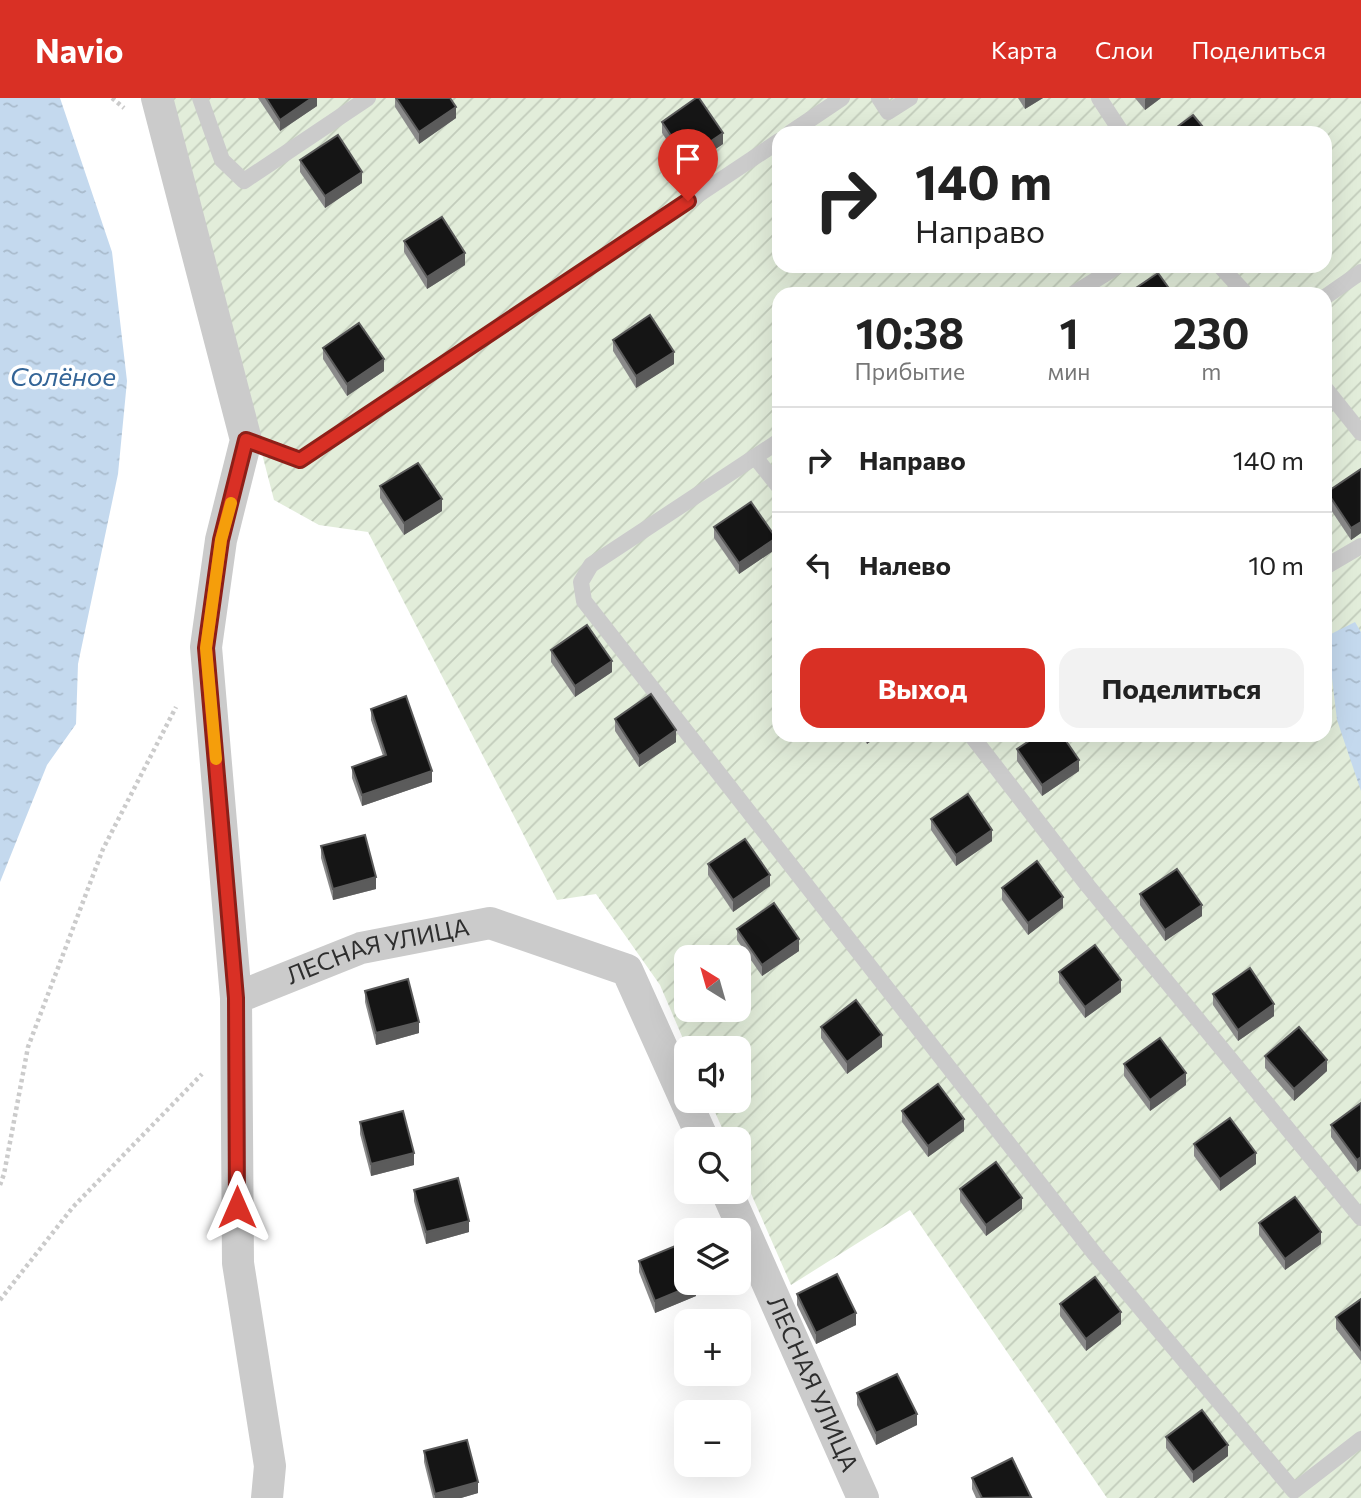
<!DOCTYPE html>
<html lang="ru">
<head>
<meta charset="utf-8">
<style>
	:root { --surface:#fff; --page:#f2f2f2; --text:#222; --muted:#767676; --line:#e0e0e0; --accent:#d93025 }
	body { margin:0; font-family:Commissioner,sans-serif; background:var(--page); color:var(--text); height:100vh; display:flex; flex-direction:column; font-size:26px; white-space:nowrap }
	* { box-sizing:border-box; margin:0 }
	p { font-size:23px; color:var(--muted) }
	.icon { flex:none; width:38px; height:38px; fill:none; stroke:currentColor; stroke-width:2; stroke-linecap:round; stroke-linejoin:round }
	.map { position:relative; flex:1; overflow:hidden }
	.drawer { position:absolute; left:772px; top:189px; width:560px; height:455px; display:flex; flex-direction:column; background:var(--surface); border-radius:21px; box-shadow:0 7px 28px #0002 }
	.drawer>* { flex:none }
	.top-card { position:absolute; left:772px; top:28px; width:560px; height:147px; border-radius:21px; box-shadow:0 7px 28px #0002; background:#fff; color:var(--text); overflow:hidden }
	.needle { width:46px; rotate:323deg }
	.tools { position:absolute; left:674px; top:847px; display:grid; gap:14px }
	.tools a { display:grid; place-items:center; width:77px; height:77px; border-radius:14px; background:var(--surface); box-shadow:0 7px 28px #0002; font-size:35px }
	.pin { position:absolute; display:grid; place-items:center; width:60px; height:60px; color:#fff; margin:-72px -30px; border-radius:50% 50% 50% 0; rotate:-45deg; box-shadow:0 0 7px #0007 }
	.pin .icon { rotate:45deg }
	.me { position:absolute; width:77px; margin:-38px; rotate:0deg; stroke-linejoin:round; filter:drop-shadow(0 0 5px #0008) }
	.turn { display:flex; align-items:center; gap:24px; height:147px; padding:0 28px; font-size:32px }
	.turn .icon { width:91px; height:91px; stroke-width:2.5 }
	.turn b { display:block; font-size:49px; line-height:60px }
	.eta { display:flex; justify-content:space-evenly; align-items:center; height:119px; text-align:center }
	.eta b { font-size:42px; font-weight:700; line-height:49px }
	.action { display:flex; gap:14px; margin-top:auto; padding:14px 28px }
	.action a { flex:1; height:80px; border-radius:21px; background:var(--accent); color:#fff; font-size:28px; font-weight:700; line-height:80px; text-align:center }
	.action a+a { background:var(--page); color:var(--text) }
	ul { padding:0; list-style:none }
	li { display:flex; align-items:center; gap:21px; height:105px; padding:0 28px; border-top:2px solid var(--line) }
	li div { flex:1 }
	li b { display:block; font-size:26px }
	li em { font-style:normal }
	header { display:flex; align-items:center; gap:42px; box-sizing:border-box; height:98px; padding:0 35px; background:var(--accent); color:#fff }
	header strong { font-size:33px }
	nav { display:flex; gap:38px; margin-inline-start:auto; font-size:24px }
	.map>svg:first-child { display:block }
	.garden { fill:url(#garden-furrows); fill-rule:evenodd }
	.water { fill:url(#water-ripples) }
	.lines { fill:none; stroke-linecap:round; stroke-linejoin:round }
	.path { stroke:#cbcbcb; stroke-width:4.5; stroke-dasharray:3.5 3.5; stroke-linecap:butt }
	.service { stroke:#cbcbcb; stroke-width:16 }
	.minor { stroke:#cbcbcb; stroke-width:32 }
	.wall { fill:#8a8a8a }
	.shaded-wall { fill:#5b5b5b }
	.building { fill:#151515; stroke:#5b5b5b; stroke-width:2 }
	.route-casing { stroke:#8d1f18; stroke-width:18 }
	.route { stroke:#d93025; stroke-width:12 }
	.slow { stroke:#f59e0b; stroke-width:12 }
	.labels { text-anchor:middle; stroke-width:7; stroke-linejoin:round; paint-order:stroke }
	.street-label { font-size:24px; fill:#2e2e2e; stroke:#fff }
	.water-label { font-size:26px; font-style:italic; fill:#346597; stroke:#fff }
</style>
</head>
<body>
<header>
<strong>Navio</strong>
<nav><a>Карта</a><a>Слои</a><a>Поделиться</a></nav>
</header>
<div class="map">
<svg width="1361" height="1400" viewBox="0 0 1361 1400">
	<defs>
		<pattern id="garden-furrows" width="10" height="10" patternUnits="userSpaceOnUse" patternTransform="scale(1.75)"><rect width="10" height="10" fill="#e2edda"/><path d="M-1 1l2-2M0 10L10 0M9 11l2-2" fill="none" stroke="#c2ccbb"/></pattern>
		<pattern id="water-ripples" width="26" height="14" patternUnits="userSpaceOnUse" patternTransform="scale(1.75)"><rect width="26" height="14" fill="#c4d9ee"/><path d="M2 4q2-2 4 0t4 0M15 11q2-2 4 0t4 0" fill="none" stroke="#a9bbcc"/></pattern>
	</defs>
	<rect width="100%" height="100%" fill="#fff"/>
	<path class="garden" d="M170,0H1361V1400H1107L910,1112L791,1187L739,1068L738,1041H727L710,1003H738V950H687L660,887L596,796L557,802L368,434L319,427L274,402ZM779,35H1325V168H779ZM779,196H1325V637H779ZM686,859H738V912H686Z"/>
	<g class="water">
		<path d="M0,0H60L112,154L127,283L118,376L78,566L76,626L47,667L0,784Z"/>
		<path d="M1355,524L1361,534V693L1337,622L1327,538Z"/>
	</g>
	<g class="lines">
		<g class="path">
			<path d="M112,0L124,10"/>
			<path d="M0,1087L4,1076L28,949L103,751L176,609"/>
			<path d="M0,1202L73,1109L202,976"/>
		</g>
		<g class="service">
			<path d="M200,0L222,62L244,83L368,0"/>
			<path d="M879,0L888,14L910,0"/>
			<path d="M1099,0L1122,35"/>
			<path d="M790,35L842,0"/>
			<path d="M1220,168L1246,196"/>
			<path d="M1073,196L1118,168"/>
			<path d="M1325,199L1361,174"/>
			<path d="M1325,290L1361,335"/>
			<path d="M246,342L300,362L779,43"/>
			<path d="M779,343L591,467L581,484L584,503L1094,1155L1294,1393L1361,1341"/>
			<path d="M755,359L779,389"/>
			<path d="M1325,469L1361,448"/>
			<path d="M971,637L1088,788L1361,1120"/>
		</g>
		<g class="minor">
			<path d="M157,0L246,342L221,442L206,549L236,900L238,1165L270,1368L267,1400"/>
			<path id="s1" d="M236,900L361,850L490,825L627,872L703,1041"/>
			<path id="s2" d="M727,1094L863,1400"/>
		</g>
	</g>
	<g class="wall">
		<path d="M258,0H317V8L280,33Z"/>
		<path d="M395,0H396L456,20L419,46L395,9Z"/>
		<path d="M1018,0H1043L1025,11Z"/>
		<path d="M1135,0H1161L1145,12Z"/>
		<path d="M662,24L723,46L686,71L662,35Z"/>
		<path d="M300,62L362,85L325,110L300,74Z"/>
		<path d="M404,143L465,167L427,191L404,154Z"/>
		<path d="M613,242L674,266L636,290L613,253Z"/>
		<path d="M323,250L384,273L347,298L323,261Z"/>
		<path d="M1361,371V435L1351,442L1327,406V394Z"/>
		<path d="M380,388L442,413L404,437L380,400Z"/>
		<path d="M714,429L776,451L739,476L714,440Z"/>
		<path d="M779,507V530L774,522V511Z"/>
		<path d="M551,552L612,574L575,599L551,564Z"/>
		<path d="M371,611L432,684L362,708L352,680V669L383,658L371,622Z"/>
		<path d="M615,621L676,644L639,669L615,633Z"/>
		<path d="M861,637H879L867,646Z"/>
		<path d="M1017,651L1079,673L1042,698L1017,663Z"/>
		<path d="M931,721L992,743L956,768L931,732Z"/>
		<path d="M321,748L376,791L333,802L321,760Z"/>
		<path d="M708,766L770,788L733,814L708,777Z"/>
		<path d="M1002,790L1063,810L1028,837L1002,802Z"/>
		<path d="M1140,796L1202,818L1165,843L1140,807Z"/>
		<path d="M737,831L799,853L762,878L737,842Z"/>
		<path d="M1059,874L1121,894L1085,920L1059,885Z"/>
		<path d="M365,893L419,935L376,947L365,904Z"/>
		<path d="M1213,896L1274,918L1238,943L1213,907Z"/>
		<path d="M821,929L882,949L847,976L821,940Z"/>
		<path d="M1265,958L1327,973L1294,1003L1265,970Z"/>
		<path d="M1124,966L1186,987L1150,1013L1124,978Z"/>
		<path d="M1361,1005L1357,1074L1331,1039V1027Z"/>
		<path d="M902,1013L964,1033L928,1059L902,1024Z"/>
		<path d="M360,1024L414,1067L371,1078L360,1036Z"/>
		<path d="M1194,1046L1256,1066L1220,1093L1194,1058Z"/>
		<path d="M960,1091L1022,1111L986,1138L960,1103Z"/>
		<path d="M414,1092L469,1134L426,1146L414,1103Z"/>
		<path d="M1259,1125L1321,1146L1285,1172L1259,1137Z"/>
		<path d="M639,1163L696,1198L655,1215L639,1174Z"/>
		<path d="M797,1196L856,1227L816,1246L797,1207Z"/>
		<path d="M1361,1201V1263L1336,1231V1219Z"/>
		<path d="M1060,1206L1121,1226L1086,1253L1060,1218Z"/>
		<path d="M857,1295L917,1327L876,1347L857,1307Z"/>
		<path d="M1166,1339L1228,1358L1193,1385L1166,1350Z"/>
		<path d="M424,1353L478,1395L461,1400H433L424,1364Z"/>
		<path d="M972,1380L1031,1400H976L972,1391Z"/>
	</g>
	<g class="shaded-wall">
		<path d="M312,0H317V8L280,33V22Z"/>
		<path d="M1025,0H1043L1025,11Z"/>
		<path d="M1146,0H1161L1145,12V1Z"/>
		<path d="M456,9V20L419,46V34Z"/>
		<path d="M723,35V46L686,71V60Z"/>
		<path d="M362,74V85L325,110V98Z"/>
		<path d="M465,155V167L427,191V179Z"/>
		<path d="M674,254V266L636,290V278Z"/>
		<path d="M384,261V273L347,298V286Z"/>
		<path d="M442,401V413L404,437V425Z"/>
		<path d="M1361,424V435L1351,442V430Z"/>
		<path d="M776,440V451L739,476V465Z"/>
		<path d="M612,563V574L575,599V588Z"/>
		<path d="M676,632V644L639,669V658Z"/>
		<path d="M867,637H879L867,646Z"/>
		<path d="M1079,662V673L1042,698V687Z"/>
		<path d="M432,673V684L362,708V697Z"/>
		<path d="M992,732V743L956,768V757Z"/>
		<path d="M770,777V788L733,814V802Z"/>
		<path d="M376,779V791L333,802V791Z"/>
		<path d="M1063,799V810L1028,837V825Z"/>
		<path d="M1202,807V818L1165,843V832Z"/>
		<path d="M799,841V853L762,878V867Z"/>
		<path d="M1121,882V894L1085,920V909Z"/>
		<path d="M1274,906V918L1238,943V932Z"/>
		<path d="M419,924V935L376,947V935Z"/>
		<path d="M882,937V949L847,976V964Z"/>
		<path d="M1327,962V973L1294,1003V991Z"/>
		<path d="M1186,975V987L1150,1013V1002Z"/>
		<path d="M964,1021V1033L928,1059V1048Z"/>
		<path d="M414,1055V1067L371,1078V1066Z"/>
		<path d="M1256,1055V1066L1220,1093V1081Z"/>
		<path d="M1361,1059V1071L1357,1074V1062Z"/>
		<path d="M1022,1100V1111L986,1138V1127Z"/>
		<path d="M469,1123V1134L426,1146V1134Z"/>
		<path d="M1321,1134V1146L1285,1172V1161Z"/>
		<path d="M696,1186V1198L655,1215V1203Z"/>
		<path d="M1121,1214V1226L1086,1253V1241Z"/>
		<path d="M856,1215V1227L816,1246V1235Z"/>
		<path d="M917,1316V1327L876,1347V1335Z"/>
		<path d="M1228,1347V1358L1193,1385V1374Z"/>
		<path d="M478,1384V1395L461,1400H435V1396Z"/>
	</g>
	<g class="building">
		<path d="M266,0H312L280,22Z"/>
		<path d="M396,0H450L456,9L419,34Z"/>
		<path d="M696,0H699L723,35L686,60L662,24Z"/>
		<path d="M1193,17L1208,35H1169Z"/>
		<path d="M338,37L362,74L325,98L300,62Z"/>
		<path d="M442,119L465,155L427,179L404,143Z"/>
		<path d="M1158,175L1173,196H1127Z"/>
		<path d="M650,217L674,254L636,278L613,242Z"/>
		<path d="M359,225L384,261L347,286L323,250Z"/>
		<path d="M418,365L442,401L404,425L380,388Z"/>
		<path d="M1361,371V424L1351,430L1327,394Z"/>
		<path d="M751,404L776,440L739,465L714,429Z"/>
		<path d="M779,507V518L774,511Z"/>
		<path d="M587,527L612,563L575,588L551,552Z"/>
		<path d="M651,596L676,632L639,658L615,621Z"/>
		<path d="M406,598L432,673L362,697L352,669L386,657L371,611Z"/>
		<path d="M1038,637H1062L1079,662L1042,687L1017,651Z"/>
		<path d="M968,696L992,732L956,757L931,721Z"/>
		<path d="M365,737L376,779L333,791L321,748Z"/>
		<path d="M745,741L770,777L733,802L708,766Z"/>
		<path d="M1037,763L1063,799L1028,825L1002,790Z"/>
		<path d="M1177,771L1202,807L1165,832L1140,796Z"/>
		<path d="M774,805L799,841L762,867L737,831Z"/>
		<path d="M1095,847L1121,882L1085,909L1059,874Z"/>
		<path d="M1250,870L1274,906L1238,932L1213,896Z"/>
		<path d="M408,881L419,924L376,935L365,893Z"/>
		<path d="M856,902L882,937L847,964L821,929Z"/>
		<path d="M1299,929L1327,962L1294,991L1265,958Z"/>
		<path d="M1160,940L1186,975L1150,1002L1124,966Z"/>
		<path d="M938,986L964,1021L928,1048L902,1013Z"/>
		<path d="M1361,1005V1059L1357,1062L1331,1027Z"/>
		<path d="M403,1013L414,1055L371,1066L360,1024Z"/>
		<path d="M1230,1020L1256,1055L1220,1081L1194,1046Z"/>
		<path d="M996,1064L1022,1100L986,1127L960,1091Z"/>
		<path d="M458,1080L469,1123L426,1134L414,1092Z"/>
		<path d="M1295,1099L1321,1134L1285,1161L1259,1125Z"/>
		<path d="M680,1146L686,1161V1185H695L696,1186L655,1203L639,1163Z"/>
		<path d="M837,1176L856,1215L816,1235L797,1196Z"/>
		<path d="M1095,1179L1121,1214L1086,1241L1060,1206Z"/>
		<path d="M1361,1201V1252L1336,1219Z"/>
		<path d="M897,1276L917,1316L876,1335L857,1295Z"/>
		<path d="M1202,1312L1228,1347L1193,1374L1166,1339Z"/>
		<path d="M467,1342L478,1384L435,1396L424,1353Z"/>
		<path d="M1012,1360L1031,1399L982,1400L972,1380Z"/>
	</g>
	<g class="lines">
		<g class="route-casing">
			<path id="route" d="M237,1109L236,900L206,550L221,442L246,342L300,362L688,103"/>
		</g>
		<use href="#route" class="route"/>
		<path class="slow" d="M216,661L206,550L221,442L231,405"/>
	</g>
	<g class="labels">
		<g class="street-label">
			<text dy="8" stroke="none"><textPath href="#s1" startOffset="150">ЛЕСНАЯ УЛИЦА</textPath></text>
			<text dy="8" stroke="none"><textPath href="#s2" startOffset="210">ЛЕСНАЯ УЛИЦА</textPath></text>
		</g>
		<g class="water-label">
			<text x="63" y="288">Солёное</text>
		</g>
	</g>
</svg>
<div class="tools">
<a><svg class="needle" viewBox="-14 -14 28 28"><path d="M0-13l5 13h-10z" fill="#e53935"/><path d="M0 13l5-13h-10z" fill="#767676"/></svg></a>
<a><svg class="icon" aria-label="sound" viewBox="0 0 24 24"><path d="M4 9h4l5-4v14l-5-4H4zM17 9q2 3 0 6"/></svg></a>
<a><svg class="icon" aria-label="search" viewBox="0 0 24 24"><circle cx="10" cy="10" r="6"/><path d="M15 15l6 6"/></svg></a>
<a><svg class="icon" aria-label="layers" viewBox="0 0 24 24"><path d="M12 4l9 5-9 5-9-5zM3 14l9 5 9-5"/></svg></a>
<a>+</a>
<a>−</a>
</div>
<div class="pin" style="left:688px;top:103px;background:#d93025"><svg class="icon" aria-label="arrive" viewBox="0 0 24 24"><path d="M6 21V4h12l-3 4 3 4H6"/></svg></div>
<svg class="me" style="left:237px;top:1109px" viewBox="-20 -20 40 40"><path d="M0-17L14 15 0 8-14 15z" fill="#d93025" stroke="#fff" stroke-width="4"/></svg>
<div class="top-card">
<div class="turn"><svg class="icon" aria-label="right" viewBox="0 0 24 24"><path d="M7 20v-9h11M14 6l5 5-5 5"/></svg><div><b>140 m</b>Направо</div></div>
</div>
<section class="drawer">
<div class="eta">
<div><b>10:38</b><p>Прибытие</p></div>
<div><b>1</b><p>мин</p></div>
<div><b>230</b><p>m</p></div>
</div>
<ul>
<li><svg class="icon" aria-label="right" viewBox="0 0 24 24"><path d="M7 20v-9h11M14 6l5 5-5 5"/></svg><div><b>Направо</b></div><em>140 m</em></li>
<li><svg class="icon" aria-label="left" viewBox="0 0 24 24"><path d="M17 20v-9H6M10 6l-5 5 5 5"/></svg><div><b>Налево</b></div><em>10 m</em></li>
</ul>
<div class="action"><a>Выход</a><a>Поделиться</a></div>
</section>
</div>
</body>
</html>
